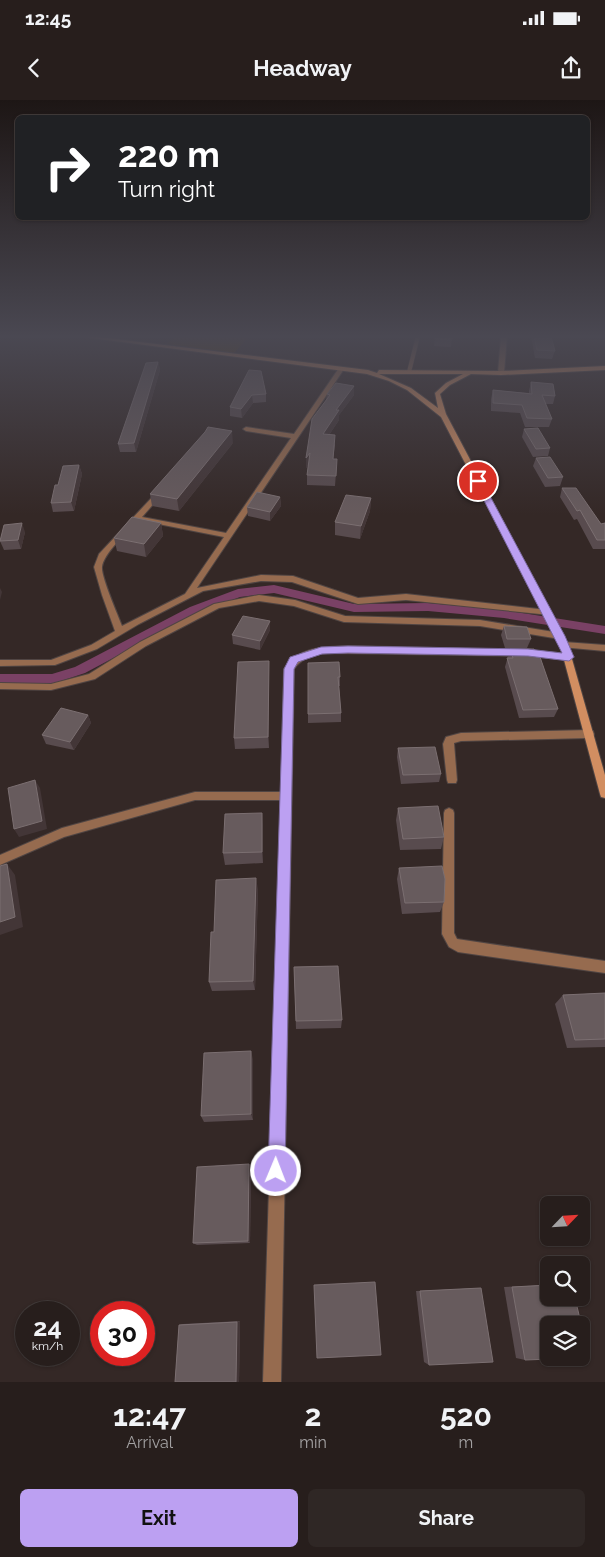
<!DOCTYPE html>
<html lang="en">
<head>
<meta charset="utf-8">
<style>
	:root { --surface:#271e1c; --page:#2f2725; --text:#f1f3f6; --muted:#a4a2a3; --line:#433c3b; --accent:#bca0f2 }
	body { margin:0; font-family:Raleway,sans-serif; background:var(--page); color:var(--text); height:100vh; display:flex; flex-direction:column; font-size:19px; white-space:nowrap }
	* { box-sizing:border-box; margin:0 }
	p { font-size:16px; color:var(--muted) }
	.icon { flex:none; width:28px; height:28px; fill:none; stroke:currentColor; stroke-width:2; stroke-linecap:round; stroke-linejoin:round }
	.map { position:relative; height:1282px; overflow:hidden }
	.panel { display:flex; flex-direction:column; background:var(--surface); flex:1 }
	.panel>* { flex:none }
	.hud { position:absolute; left:15px; top:15px; width:575px; height:105px; border-radius:8px; box-shadow:0 1px 4px #0004,0 0 0 1px var(--line); background:#202124; color:#fff; overflow:hidden }
	.needle { width:32px; rotate:65deg }
	.controls { position:absolute; left:540px; top:1096px; display:grid; gap:10px }
	.controls a { display:grid; place-items:center; width:50px; height:50px; border-radius:8px; background:var(--surface); box-shadow:0 1px 4px #0004,0 0 0 1px var(--line); font-size:25px }
	.speed { position:absolute; left:15px; top:1201px; display:flex; gap:10px; font-size:25px; font-weight:700; text-align:center }
	.speed>* { display:grid; place-content:center; width:65px; height:65px; border-radius:50%; background:var(--surface); box-shadow:0 1px 4px #0004,0 0 0 1px var(--line); line-height:1 }
	.speed small { font-size:12px; font-weight:400 }
	.speed .limit { border:8px solid #d22; background:#fff; color:#111 }
	.pin { position:absolute; display:grid; place-items:center; width:42px; height:42px; color:#fff; margin:-21px; border:2px solid #fff; border-radius:50%; box-shadow:0 1px 5px #0007 }
	.me { position:absolute; width:55px; margin:-28px; rotate:1deg; stroke-linejoin:round; filter:drop-shadow(0 0 4px #0008) }
	.turn { display:flex; align-items:center; gap:18px; height:105px; padding:0 20px; font-size:22px }
	.turn .icon { width:65px; height:65px; stroke-width:2.5 }
	.turn b { display:block; font-size:35px; line-height:42px }
	.eta { display:flex; justify-content:space-evenly; align-items:center; height:85px; text-align:center }
	.eta b { font-size:30px; font-weight:700; line-height:35px }
	.action { display:flex; gap:10px; margin-top:auto; padding:10px 20px }
	.action a { flex:1; height:58px; border-radius:8px; background:var(--accent); color:#111; font-size:20px; font-weight:700; line-height:58px; text-align:center }
	.action a+a { background:var(--page); color:var(--text) }
	.status { display:flex; justify-content:space-between; align-items:center; height:35px; padding:0 25px; background:var(--surface); direction:ltr }
	.status svg { height:14px; fill:currentColor }
	header { display:flex; justify-content:space-between; align-items:center; height:65px; padding:0 20px; background:var(--surface); font-size:22px; font-weight:700 }
	.map>svg:first-child { display:block }
	.green { fill:#513604 }
	.lines { fill:none; stroke-linecap:round; stroke-linejoin:round }
	.canal { fill:#7a4165; fill-rule:evenodd }
	.lane-casing { stroke:#504543; stroke-width:5 }
	.street-casing { stroke:#504543; stroke-width:2 }
	.secondary-casing { stroke:#504543; stroke-width:2 }
	.lane { stroke:#966b4f; stroke-width:4 }
	.street { fill:#966b4f; fill-rule:evenodd }
	.secondary { fill:#d28e61; fill-rule:evenodd }
	.wall { fill:#584b4e }
	.shaded-wall { fill:#433637 }
	.building { fill:#675b5d; stroke:#7b6f71 }
	.route { fill:#bca0f2; stroke:#7a689d }
</style>
</head>
<body>
<div class="status"><b>12:45</b><svg viewBox="0 0 49 12"><path d="M0 12V9h3v3zM5 12V6h3v6zM10 12V3h3v9zM15 12V0h3v12zM26 1h20v11H26zM47 4h2v5h-2z"/></svg></div>
<header><svg class="icon" aria-label="back" viewBox="0 0 24 24"><path d="M15 5l-7 7 7 7"/></svg>Headway<svg class="icon" aria-label="share" viewBox="0 0 24 24"><path d="M12 15V3M7 8l5-5 5 5M5 13v7h14v-7"/></svg></header>
<div class="map">
<svg width="605" height="1282" viewBox="0 0 605 1282">
	<rect width="100%" height="100%" fill="#342826"/>
	<path class="green" d="M176,236H249L234,253L167,244Z"/>
	<g class="lines">
		<path class="canal" d="M274,485L354,504L428,503L504,510L605,526V534L504,518L428,511L354,512L274,493L240,497L198,513L85,573L52,584H0V574H52L75,567L190,507L238,489Z"/>
		<g class="lane-casing">
			<path id="lane" d="M409,272L418,236"/>
		</g>
		<g class="street-casing">
			<g id="street">
				<path d="M501,236H507L504,273L501,275L498,273Z"/>
				<path d="M339,268L344,269L197,488L261,475L293,476L358,498L406,494L547,510L551,513L550,515L406,500L358,504L292,482L261,481L203,491L139,524L97,549L55,565L0,566V560H51L91,545L115,531L102,495L94,467L99,454L158,391L164,392L142,417L226,433L291,338L246,331L243,329L246,327L294,334ZM138,420L224,437L185,494L122,526C118,515 101,477 102,467C103,454 129,430 138,420Z"/>
				<path d="M259,495L295,500L345,516L480,520L560,533L564,536L560,539L480,526L344,522L294,506L259,501L219,508L146,546L95,579L51,590L0,589V583L51,584L89,574L140,542L214,504Z"/>
				<path d="M564,542L605,545V551L561,547L560,545L561,543Z"/>
				<path d="M348,546L528,550L569,554L574,557L569,560L528,556L331,553C316,554 303,556 294,569L281,1282H263L281,700H195L64,737L0,765V755L62,728L195,692H281L284,569C299,546 324,547 348,546Z"/>
				<path d="M589,630L593,631L594,634L593,637L589,638L461,641L454,643L457,680L456,683H448L447,680L443,644L446,637L461,633Z"/>
				<path d="M449,708L453,710L454,713V833L457,839L605,861V873L458,852L449,847L442,834L444,713L445,710Z"/>
			</g>
		</g>
		<g class="secondary-casing">
			<path id="secondary" d="M76,236H91L368,270L377,273L379,270L501,271L605,266V270L501,275L471,274L450,285L440,294L446,314L568,545L605,675V698L601,697L600,694L560,545L441,317L407,290L389,281L367,274ZM379,274H463L446,283L435,293L438,308L411,288Z"/>
		</g>
		<use href="#lane" class="lane"/>
		<use href="#street" class="street"/>
		<use href="#secondary" class="secondary"/>
	</g>
	<g class="wall">
		<path d="M435,236H452L451,247L434,246Z"/>
		<path d="M531,236H551L555,251L552,259L535,258Z"/>
		<path d="M158,262L160,270L136,352H120L118,344Z"/>
		<path d="M261,271L266,294V302L253,303L242,318L230,316V307Z"/>
		<path d="M531,282L555,296L553,304H545L552,319L549,327H525L520,313L491,311V299L493,290L529,293V291Z"/>
		<path d="M327,294L354,295L339,315V320L329,335L335,345L333,359H337L335,386L307,385V375L308,365L306,368V358L326,300Z"/>
		<path d="M524,329L550,348L548,356L533,357L522,337Z"/>
		<path d="M233,343L179,411L152,406L150,394Z"/>
		<path d="M536,358L563,377L560,386L545,387L533,366Z"/>
		<path d="M79,365L82,374L74,411L53,412L51,403L58,385Z"/>
		<path d="M562,388L601,424L605,423V449H593L577,419L574,420L560,397Z"/>
		<path d="M280,397L281,406L270,421L248,416L247,407Z"/>
		<path d="M371,398L370,411L360,439L335,435V422Z"/>
		<path d="M161,423L163,436L146,457L117,451L114,438Z"/>
		<path d="M25,432L21,449L4,450L0,441Z"/>
		<path d="M504,526L531,539L527,548H505L501,535Z"/>
		<path d="M270,530L260,550L233,544L232,535Z"/>
		<path d="M510,549L536,557L558,609L554,617L519,618L505,567Z"/>
		<path d="M269,561V648L235,649L234,638Z"/>
		<path d="M308,563L340,577V586H339L341,613V622L308,623Z"/>
		<path d="M88,615L91,623L74,650L46,644L42,635Z"/>
		<path d="M398,648L441,674L439,682L401,684L397,657Z"/>
		<path d="M398,708L444,737L441,749L400,750L396,720Z"/>
		<path d="M263,725V763L225,765L223,753Z"/>
		<path d="M399,768L444,802L440,812L402,814L397,779Z"/>
		<path d="M258,789L255,890L212,891L209,882L214,832Z"/>
		<path d="M294,867L342,920L341,928L296,929Z"/>
		<path d="M605,893V947L567,948L555,904L563,895Z"/>
		<path d="M253,959V1020L204,1022L201,1016Z"/>
		<path d="M249,1064L251,1069L250,1143L197,1145L193,1143Z"/>
		<path d="M549,1185L525,1260L516,1258L504,1187Z"/>
		<path d="M481,1188L429,1265L424,1262L416,1191Z"/>
		<path d="M240,1221L239,1282H175L179,1225L183,1224Z"/>
	</g>
	<g class="shaded-wall">
		<path d="M158,262L160,270L136,352L134,343Z"/>
		<path d="M354,286V295L339,315V320L323,344V334L336,310Z"/>
		<path d="M252,295L253,303L242,318L241,309Z"/>
		<path d="M232,331L233,343L179,411L177,399Z"/>
		<path d="M310,353V363L306,368V358Z"/>
		<path d="M79,365L82,374L74,411L71,402Z"/>
		<path d="M280,397L281,406L270,421V412Z"/>
		<path d="M371,398L370,411L360,439L361,426Z"/>
		<path d="M22,423L25,432L21,449L18,440Z"/>
		<path d="M161,423L163,436L146,457L144,444Z"/>
		<path d="M0,488L2,492L0,500Z"/>
		<path d="M270,521V530L260,550V541Z"/>
		<path d="M269,561V648L268,637Z"/>
		<path d="M88,615L91,623L74,650L70,642Z"/>
		<path d="M35,680L40,688L47,729L19,737L14,729Z"/>
		<path d="M262,713L263,725V763L262,752Z"/>
		<path d="M7,764L15,775L23,827L0,835V822Z"/>
		<path d="M256,778L258,789L255,890L253,881Z"/>
		<path d="M251,951L253,959V1020L251,1014Z"/>
		<path d="M249,1064L251,1069L250,1143L248,1141Z"/>
		<path d="M240,1221L239,1282H236L237,1222Z"/>
	</g>
	<g class="building">
		<path d="M435,236H452V240L435,239Z"/>
		<path d="M534,236H551L555,251L537,250Z"/>
		<path d="M158,262L134,343L118,344L146,263Z"/>
		<path d="M249,270L261,271L266,294L252,295L241,309L230,307Z"/>
		<path d="M531,282L553,284L555,296L542,295L552,319L527,318L522,305L493,303V290L532,294Z"/>
		<path d="M336,283L354,286L336,310H339L323,334L335,335L333,359H337L336,376L307,375L310,353L306,358L312,319L330,295L327,294Z"/>
		<path d="M208,327L232,331L177,399L150,394L205,332Z"/>
		<path d="M538,328L550,348L536,349L524,329Z"/>
		<path d="M550,357L563,377L548,378L536,358Z"/>
		<path d="M79,365L71,402L51,403L55,385H58L63,366Z"/>
		<path d="M562,388H576L601,424L605,423V440H597L580,410L577,411Z"/>
		<path d="M257,392L280,397L270,412L247,407Z"/>
		<path d="M346,395L371,398L361,426L335,422Z"/>
		<path d="M132,417L161,423L144,444L114,438Z"/>
		<path d="M22,423L18,440L0,441L4,425Z"/>
		<path d="M243,516L270,521L260,541L232,535Z"/>
		<path d="M504,526L527,527L531,539H507Z"/>
		<path d="M510,549H534L536,557H540L558,609L523,610L507,558H513Z"/>
		<path d="M269,561L268,637L234,638L238,562Z"/>
		<path d="M339,562L340,577H338L341,613L308,614V563Z"/>
		<path d="M61,608L88,615L70,642L42,635Z"/>
		<path d="M435,647L441,674L403,675L398,648Z"/>
		<path d="M35,680L42,721L14,729L8,688Z"/>
		<path d="M438,706L444,737L403,739L398,708Z"/>
		<path d="M262,713V752L223,753L225,714Z"/>
		<path d="M7,764L15,817L0,822V766Z"/>
		<path d="M442,766L445,779L444,802L405,803L399,768Z"/>
		<path d="M256,778L253,881L209,882L211,832H214L216,780Z"/>
		<path d="M338,866L342,920L296,921L294,867Z"/>
		<path d="M605,893V939L575,940L563,895Z"/>
		<path d="M251,951V1014L201,1016L204,953Z"/>
		<path d="M249,1064L248,1141L193,1143L197,1067Z"/>
		<path d="M375,1182L381,1255L317,1258L314,1185Z"/>
		<path d="M549,1185V1198H575L589,1257H581V1225H549V1258H578L525,1260L512,1187Z"/>
		<path d="M481,1188L493,1262L429,1265L420,1191Z"/>
		<path d="M237,1222L236,1282H175L179,1225Z"/>
	</g>
	<linearGradient id="sky" x2="0" y2="1"><stop stop-color="#1d1615"/><stop offset="0.57" stop-color="#4a4852"/><stop offset="1" stop-color="#4a4852" stop-opacity="0"/></linearGradient>
	<rect width="605" height="415" fill="url(#sky)"/>
	<path class="route" d="M478,379L482,381L565,536L574,557L569,561L528,556L348,553L322,554L298,562L294,569L285,1071L282,1077L276,1079L270,1077L268,1071L284,569L290,557L321,547L348,546L528,549L562,553L474,381Z"/>
</svg>
<div class="controls">
<a><svg class="needle" viewBox="-14 -14 28 28"><path d="M0-13l5 13h-10z" fill="#e53935"/><path d="M0 13l5-13h-10z" fill="#a4a2a3"/></svg></a>
<a><svg class="icon" aria-label="search" viewBox="0 0 24 24"><circle cx="10" cy="10" r="6"/><path d="M15 15l6 6"/></svg></a>
<a><svg class="icon" aria-label="layers" viewBox="0 0 24 24"><path d="M12 4l9 5-9 5-9-5zM3 14l9 5 9-5"/></svg></a>
</div>
<div class="speed"><div>24<small>km/h</small></div><div class="limit">30</div></div>
<div class="pin" style="left:478px;top:381px;background:#d93025"><svg class="icon" aria-label="arrive" viewBox="0 0 24 24"><path d="M6 21V4h12l-3 4 3 4H6"/></svg></div>
<svg class="me" style="left:276px;top:1071px" viewBox="-20 -20 40 40"><circle r="17" fill="#bca0f2" stroke="#fff" stroke-width="3"/><path d="M0-11L8 9 0 5-8 9z" fill="#fff"/></svg>
<div class="hud">
<div class="turn"><svg class="icon" aria-label="right" viewBox="0 0 24 24"><path d="M7 20v-9h11M14 6l5 5-5 5"/></svg><div><b>220 m</b>Turn right</div></div>
</div>
</div>
<section class="panel">
<div class="eta">
<div><b>12:47</b><p>Arrival</p></div>
<div><b>2</b><p>min</p></div>
<div><b>520</b><p>m</p></div>
</div>
<div class="action"><a>Exit</a><a>Share</a></div>
</section>
</body>
</html>
